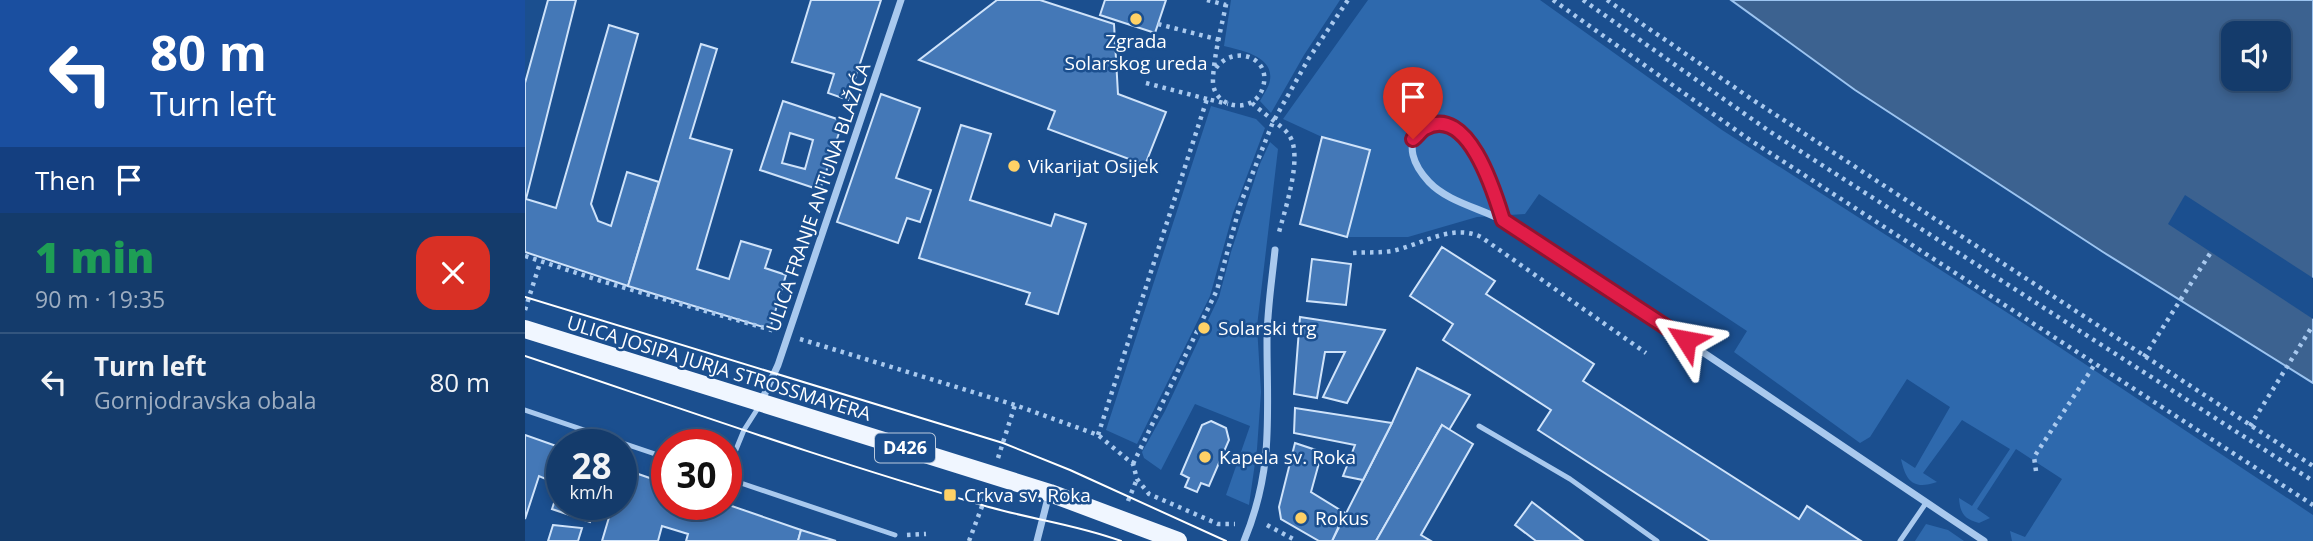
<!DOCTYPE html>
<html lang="en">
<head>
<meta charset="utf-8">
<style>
	:root { --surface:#143b6b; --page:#214673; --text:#f1f3f6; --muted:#9dadc1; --line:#33557e }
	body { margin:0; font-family:"Open Sans",sans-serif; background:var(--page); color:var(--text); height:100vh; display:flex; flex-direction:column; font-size:26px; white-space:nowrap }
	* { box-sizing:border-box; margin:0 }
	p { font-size:23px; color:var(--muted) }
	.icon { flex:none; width:38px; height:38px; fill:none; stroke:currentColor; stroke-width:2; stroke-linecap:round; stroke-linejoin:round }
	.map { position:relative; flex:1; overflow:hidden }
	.sheet { display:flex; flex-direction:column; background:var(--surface); width:525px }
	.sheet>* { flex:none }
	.guide { background:#1a4fa0; color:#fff; overflow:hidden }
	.buttons { position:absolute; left:1696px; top:21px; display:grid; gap:14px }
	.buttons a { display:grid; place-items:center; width:70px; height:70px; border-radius:14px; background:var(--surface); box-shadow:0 4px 10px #0003,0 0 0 2px var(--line); font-size:35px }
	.speed { position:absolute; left:21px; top:429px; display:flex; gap:14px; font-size:35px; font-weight:700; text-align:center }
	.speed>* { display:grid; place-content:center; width:91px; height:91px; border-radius:50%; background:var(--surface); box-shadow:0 4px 10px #0003,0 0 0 2px var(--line); line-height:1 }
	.speed small { font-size:18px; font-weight:400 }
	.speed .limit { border:10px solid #d22; background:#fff; color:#111 }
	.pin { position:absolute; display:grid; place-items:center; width:60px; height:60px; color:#fff; margin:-72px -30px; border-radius:50% 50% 50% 0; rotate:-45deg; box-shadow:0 0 7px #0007 }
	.pin .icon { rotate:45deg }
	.me { position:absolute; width:77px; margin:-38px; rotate:304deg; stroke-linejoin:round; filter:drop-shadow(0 0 5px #0008) }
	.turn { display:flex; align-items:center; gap:24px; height:147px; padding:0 35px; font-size:32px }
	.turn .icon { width:91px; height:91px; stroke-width:2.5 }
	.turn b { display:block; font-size:49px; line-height:60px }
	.then { display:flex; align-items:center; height:66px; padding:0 35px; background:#0003; gap:14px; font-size:26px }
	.round { display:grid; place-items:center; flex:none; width:74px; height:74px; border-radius:21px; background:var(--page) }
	.headline { display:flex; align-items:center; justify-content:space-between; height:119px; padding:0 35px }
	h1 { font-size:42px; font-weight:800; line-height:52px; color:#1e9e55 }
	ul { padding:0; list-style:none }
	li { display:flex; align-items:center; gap:21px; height:98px; padding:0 35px; border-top:2px solid var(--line) }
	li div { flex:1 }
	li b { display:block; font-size:26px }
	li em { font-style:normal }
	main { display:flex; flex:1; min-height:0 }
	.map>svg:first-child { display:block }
	.green { fill:#2e69ad }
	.water { fill:#3c6290; stroke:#9cc4f0; stroke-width:2; fill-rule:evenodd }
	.pier { fill:#1b4f8f }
	.building { fill:#4478b7; stroke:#cfe3fa; stroke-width:2; fill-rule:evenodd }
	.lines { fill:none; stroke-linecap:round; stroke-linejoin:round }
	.path { stroke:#a9c9ee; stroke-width:4.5; stroke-dasharray:3.5 5; stroke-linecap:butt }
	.service { stroke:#a9c9ee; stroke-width:5 }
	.minor { stroke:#a9c9ee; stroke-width:7 }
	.primary { stroke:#f0f6ff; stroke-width:18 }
	.tram { stroke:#fff; stroke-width:2 }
	.route-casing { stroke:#92132f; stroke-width:18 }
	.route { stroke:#e11d48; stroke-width:12 }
	.poi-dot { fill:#ffd166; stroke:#1b4f8f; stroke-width:2.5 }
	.labels { text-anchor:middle; stroke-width:5; stroke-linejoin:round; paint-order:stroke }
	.shield { fill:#1b4f8f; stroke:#bbcadd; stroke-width:2 }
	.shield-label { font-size:18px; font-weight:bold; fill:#fff }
	.poi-label { font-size:19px; fill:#fff; stroke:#1b4f8f; text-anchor:start }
	.street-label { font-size:19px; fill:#fff; stroke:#1b4f8f }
</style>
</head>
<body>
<main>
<section class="sheet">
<div class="guide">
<div class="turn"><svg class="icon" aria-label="left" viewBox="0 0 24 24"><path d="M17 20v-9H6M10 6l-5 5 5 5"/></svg><div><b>80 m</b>Turn left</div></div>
<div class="then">Then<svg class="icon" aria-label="arrive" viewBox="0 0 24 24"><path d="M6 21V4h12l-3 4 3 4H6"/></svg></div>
</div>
<div class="headline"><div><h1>1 min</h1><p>90 m · 19:35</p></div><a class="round" style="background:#d93025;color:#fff"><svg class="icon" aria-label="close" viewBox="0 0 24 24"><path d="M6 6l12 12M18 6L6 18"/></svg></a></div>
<ul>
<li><svg class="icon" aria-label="left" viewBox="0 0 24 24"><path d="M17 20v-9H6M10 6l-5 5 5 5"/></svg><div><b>Turn left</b><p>Gornjodravska obala</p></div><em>80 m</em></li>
</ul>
</section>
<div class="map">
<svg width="1788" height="541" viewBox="0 0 1788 541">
	<rect width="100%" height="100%" fill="#1b4f8f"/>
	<g class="green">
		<path d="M706,0H815L779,55L746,113L735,101C738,95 744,87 745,80C749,56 715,50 699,46Z"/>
		<path d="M843,0H1015L1197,130L1489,317L1788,515V541H1487L1485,531L1500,537L1537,479L1491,449L1452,509L1465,518L1454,523C1439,519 1435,513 1434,498L1447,506L1485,449L1437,420L1398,473L1412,482C1389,490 1381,482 1376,459L1390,468L1425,407L1382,379L1345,437L1335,443L1209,352L1222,331L1014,194L1000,214L952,217L883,237H822L844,150L797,137L758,119Z"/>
		<path d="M686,106L731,119L740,128L708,213L685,296L612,444L581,430Z"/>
		<path d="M745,142L753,149L732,326L736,392L732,449L724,505L701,495L725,426L670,404L636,470L619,458L617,452L640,411L694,297L706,252L734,166Z"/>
		<path d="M1401,524L1423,530L1439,541H1390Z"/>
	</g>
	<path class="water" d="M1206,0H1788V383L1578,252L1330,90ZM1708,33H1754V79H1708Z"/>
	<path class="pier" d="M1660,195L1788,278V319L1643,224Z"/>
	<g class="building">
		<path d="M23,0H51L1,199L31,208L84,25L113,34L66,204L73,221L86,226L102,172L134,182L103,286L0,252V83Z"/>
		<path d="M286,0H356L323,100L303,93L309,74L267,62Z"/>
		<path d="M472,0H515L589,24L593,94L641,112L620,165L523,129L530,111L394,60Z"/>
		<path d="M580,0H641L630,33L575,15Z"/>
		<path d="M176,44L192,49L165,138L207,150L172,269L204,279L216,241L246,250L240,268L261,275L245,329L103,286Z"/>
		<path d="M356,94L395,108L371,178L406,190L395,222L382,218L373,243L312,222Z"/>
		<path d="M258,101L318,121L295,190L235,170ZM265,133L288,140L280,169L257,163Z"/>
		<path d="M436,125L466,134L445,200L526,226L530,214L561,224L533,314L501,304L505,293L394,258Z"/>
		<path d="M797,137L845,150L822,237L775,224Z"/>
		<path d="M917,247L970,281L961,294L1069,364L1058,381L1274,519L1282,506L1336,541H1185L1013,430L1026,410L918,340L928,324L885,296Z"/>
		<path d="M787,259L826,264L821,305L782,301Z"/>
		<path d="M775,317L860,330L822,403L798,397L820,352H800L792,398L769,394Z"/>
		<path d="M892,368L945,395L924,430L917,425L851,541H807L867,423Z"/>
		<path d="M770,408L867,423L838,480L818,476L830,445L769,433Z"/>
		<path d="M686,421L701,428L704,440L684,486L676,483L672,492L660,487L664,478L656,474L677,425Z"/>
		<path d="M917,425L948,444L896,535L906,541H851Z"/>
		<path d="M0,435L37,448V504H96V468L142,484V504H201L276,530L273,541H161L163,534L137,526L133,541H77L85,514L69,507L65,522L27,509L35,485L14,476L0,519Z"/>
		<path d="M770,443L797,452L786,492L820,513L807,541H794L756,519L754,507Z"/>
		<path d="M1007,502L1058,541H1011L990,525Z"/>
		<path d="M28,525L57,528L53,541H23Z"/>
		<path d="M276,530L311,541H273Z"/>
	</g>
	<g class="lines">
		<g class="path">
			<path d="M682,0L701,5"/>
			<path d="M1028,0L1222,138L1788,505"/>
			<path d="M1058,0L1244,131L1788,481"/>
			<path d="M1082,0L1228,100L1788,466"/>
			<path d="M633,24L695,40"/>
			<path d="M691,68C709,44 747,57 738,87C730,116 686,109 688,79C689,54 697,25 702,0"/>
			<path d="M621,83L682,99"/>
			<path d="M727,103C734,110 760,128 764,135C779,156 759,212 753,236"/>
			<path d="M828,253C841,252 854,253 867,251C896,245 927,223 956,237L1121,353"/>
			<path d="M0,256L76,281L250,331"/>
			<path d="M0,310L14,266"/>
			<path d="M275,339L490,405L573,435L608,464L612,479L624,494L693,524H710"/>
			<path d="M1619,357L1686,252"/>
			<path d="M1725,426L1788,325"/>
			<path d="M573,435L682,99L703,104"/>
			<path d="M473,458L490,405"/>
			<path d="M608,464L692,290L715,205L748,122L784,58L823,0"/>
			<path d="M1511,471L1509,457L1570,364"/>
			<path d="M603,501L612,479"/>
			<path d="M742,525L772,541"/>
			<path d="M382,535L401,534"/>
			<path d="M444,541L462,493"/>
		</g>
		<g class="service">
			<path d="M0,410L142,458"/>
			<path d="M954,426L1045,479L1132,541"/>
			<path d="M201,474L219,430L235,405"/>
			<path d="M201,478L370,535"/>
			<path d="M1375,541L1401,503"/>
		</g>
		<g class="minor">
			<path d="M978,220C974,207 971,192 966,179C957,157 929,109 899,128C877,143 890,167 904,182C923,202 955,208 979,221C999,232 1017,246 1036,258C1178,351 1318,447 1459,541"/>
			<path d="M236,402L253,365L376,0"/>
			<path d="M512,541L524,494"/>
			<path d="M719,541C749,469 742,415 742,341C742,310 747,280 750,250"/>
		</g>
		<path class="primary" d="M0,329L525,493L653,541"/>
		<g class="tram">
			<path d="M0,297L478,443L545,470L701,541"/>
			<path d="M0,356C152,407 303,461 457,505C503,519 551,524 596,541"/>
		</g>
	</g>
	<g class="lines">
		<g class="route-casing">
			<path id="route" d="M888,139C892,136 896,130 900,128C943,103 970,194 978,220L1161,340"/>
		</g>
		<use href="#route" class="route"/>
	</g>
	<g class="poi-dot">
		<circle cx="611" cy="19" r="7"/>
		<circle cx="489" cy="166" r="7"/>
		<circle cx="679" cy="328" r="7"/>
		<circle cx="680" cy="457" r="7"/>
		<rect x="418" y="488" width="14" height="14" rx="3.5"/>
		<circle cx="776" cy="518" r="7"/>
	</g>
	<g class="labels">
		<rect class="shield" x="350" y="433.5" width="60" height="29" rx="5"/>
		<g class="shield-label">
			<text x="380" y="454">D426</text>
		</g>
		<g class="poi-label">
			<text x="611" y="48" text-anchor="middle">Zgrada<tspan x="611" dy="22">Solarskog ureda</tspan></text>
			<text x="503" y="173">Vikarijat Osijek</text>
			<text x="693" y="335">Solarski trg</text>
			<text x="694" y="464">Kapela sv. Roka</text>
			<text x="439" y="502">Crkva sv. Roka</text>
			<text x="790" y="525">Rokus</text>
		</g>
		<g class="street-label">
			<text transform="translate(293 197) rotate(-71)" y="7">ULICA FRANJE ANTUNA BLAŽIĆA</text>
			<text transform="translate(194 368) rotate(17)" y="7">ULICA JOSIPA JURJA STROSSMAYERA</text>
		</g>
	</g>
</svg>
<div class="buttons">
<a><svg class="icon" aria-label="sound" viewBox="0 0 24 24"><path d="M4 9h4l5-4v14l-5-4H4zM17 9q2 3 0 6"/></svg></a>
</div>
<div class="speed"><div>28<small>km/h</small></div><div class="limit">30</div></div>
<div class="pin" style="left:888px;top:139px;background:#d93025"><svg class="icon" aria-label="arrive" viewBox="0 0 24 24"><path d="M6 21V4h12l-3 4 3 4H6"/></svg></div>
<svg class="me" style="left:1161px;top:340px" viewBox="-20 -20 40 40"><path d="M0-17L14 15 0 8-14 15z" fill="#e11d48" stroke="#fff" stroke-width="4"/></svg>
</div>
</main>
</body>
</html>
